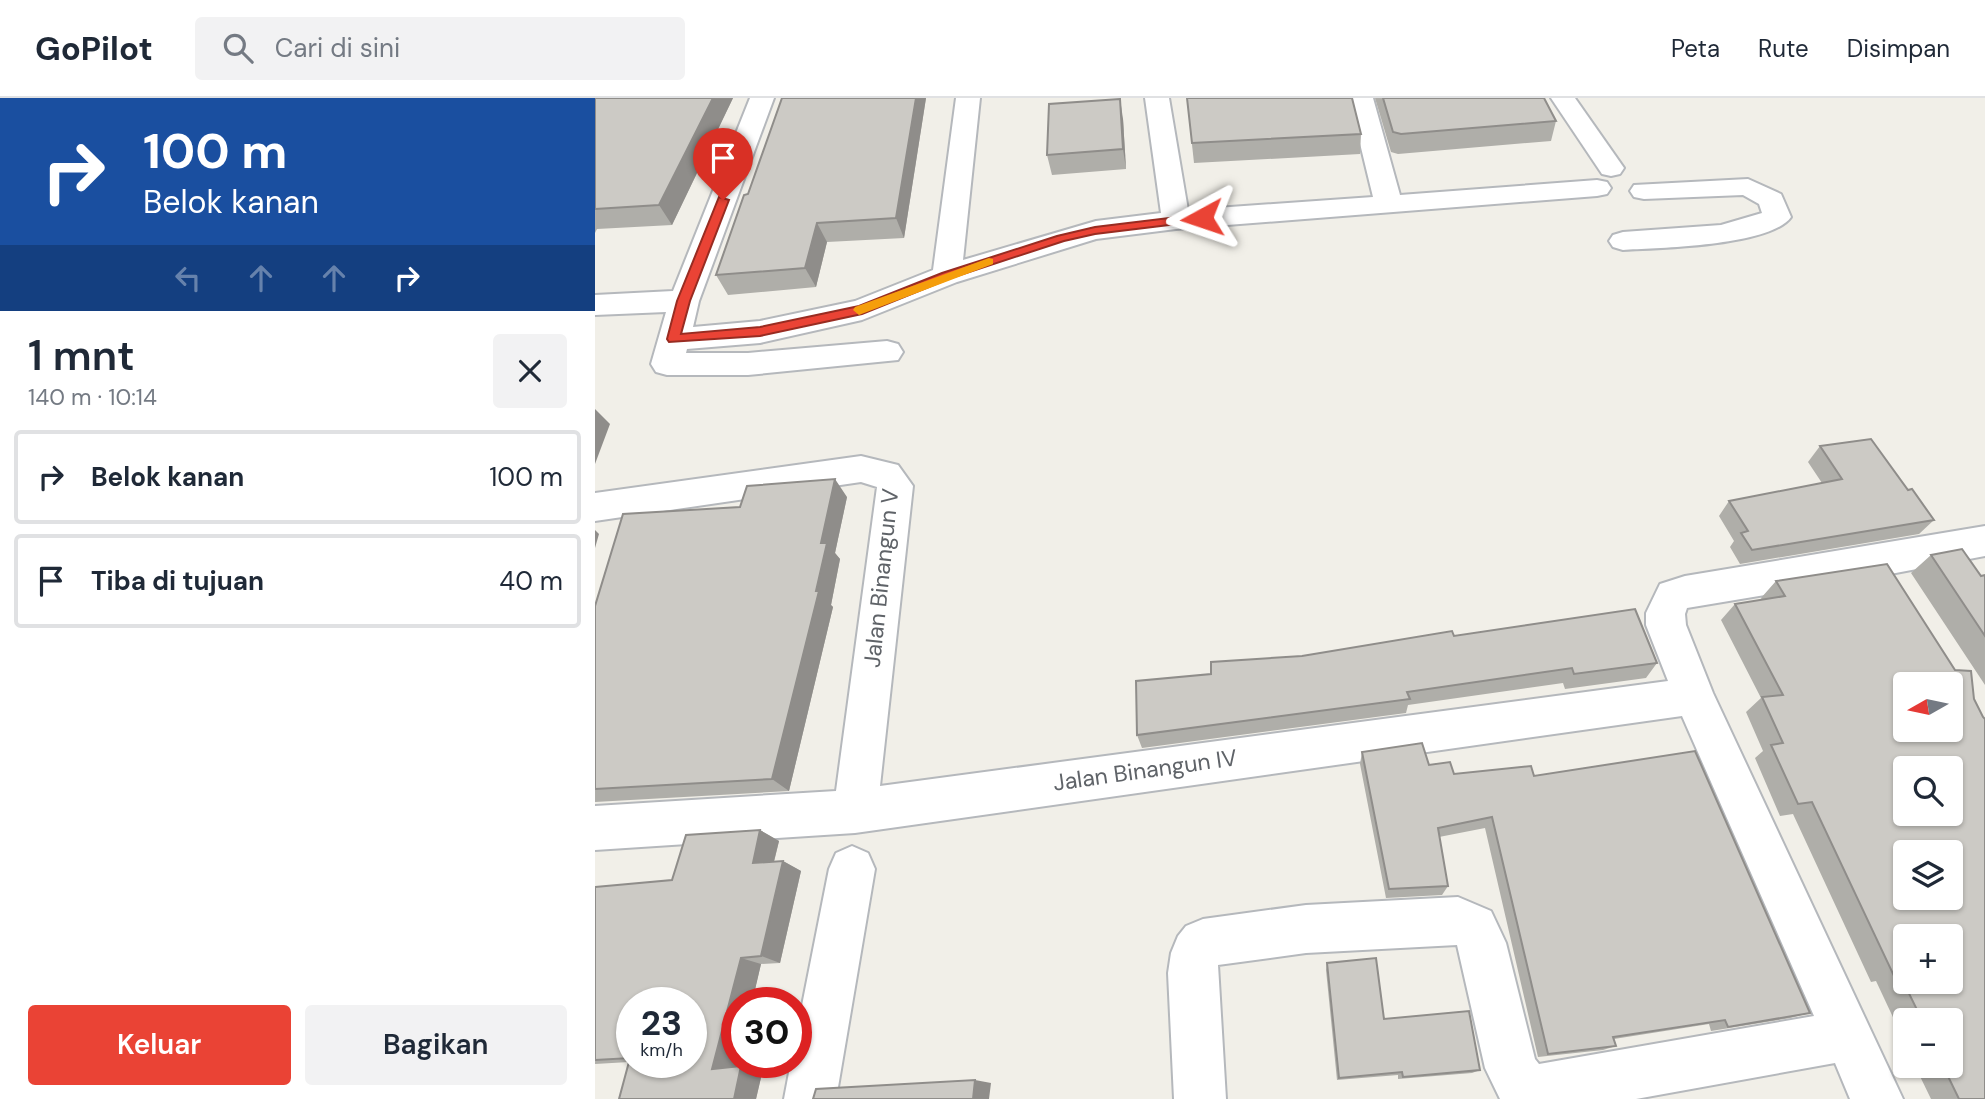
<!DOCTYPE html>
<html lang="id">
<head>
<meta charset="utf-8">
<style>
	:root { --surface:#fff; --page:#f2f2f3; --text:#1f2937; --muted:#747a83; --line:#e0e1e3; --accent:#ea4335 }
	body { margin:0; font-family:"DM Sans",sans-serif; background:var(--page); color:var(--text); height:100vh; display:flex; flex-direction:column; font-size:26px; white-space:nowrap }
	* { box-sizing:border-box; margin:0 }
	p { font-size:23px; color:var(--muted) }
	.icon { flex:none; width:38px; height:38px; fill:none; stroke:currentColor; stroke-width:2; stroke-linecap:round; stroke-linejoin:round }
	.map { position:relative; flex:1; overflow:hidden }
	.sheet { display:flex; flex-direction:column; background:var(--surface); width:595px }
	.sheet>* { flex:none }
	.hud { background:#1a4fa0; color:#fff; overflow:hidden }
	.needle { width:46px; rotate:261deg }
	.tools { position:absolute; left:1298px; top:574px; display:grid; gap:14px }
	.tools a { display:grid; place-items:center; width:70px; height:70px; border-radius:7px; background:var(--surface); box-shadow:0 2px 5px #0004; font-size:35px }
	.speed { position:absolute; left:21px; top:889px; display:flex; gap:14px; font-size:35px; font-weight:700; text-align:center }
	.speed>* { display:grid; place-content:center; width:91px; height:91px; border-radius:50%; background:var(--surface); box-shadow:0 2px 5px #0004; line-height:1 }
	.speed small { font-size:18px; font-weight:400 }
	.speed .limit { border:10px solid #d22; background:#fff; color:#111 }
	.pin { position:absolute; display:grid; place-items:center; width:60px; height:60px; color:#fff; margin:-72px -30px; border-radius:50% 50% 50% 0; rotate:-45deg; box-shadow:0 0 7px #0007 }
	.pin .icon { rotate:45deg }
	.me { position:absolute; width:77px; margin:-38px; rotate:265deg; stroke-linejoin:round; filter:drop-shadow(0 0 5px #0008) }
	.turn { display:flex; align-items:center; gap:24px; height:147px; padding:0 28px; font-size:32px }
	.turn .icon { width:91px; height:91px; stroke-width:2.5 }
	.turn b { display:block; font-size:49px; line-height:60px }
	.lanes { display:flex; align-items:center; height:66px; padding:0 28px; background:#0003; justify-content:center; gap:35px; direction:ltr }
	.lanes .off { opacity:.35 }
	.round { display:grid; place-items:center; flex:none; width:74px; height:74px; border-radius:7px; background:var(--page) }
	.summary { display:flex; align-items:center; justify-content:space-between; height:119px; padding:0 28px }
	h1 { font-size:42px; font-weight:600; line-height:52px }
	.primary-button { display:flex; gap:14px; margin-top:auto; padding:14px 28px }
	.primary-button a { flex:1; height:80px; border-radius:7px; background:var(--accent); color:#fff; font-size:28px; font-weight:600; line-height:80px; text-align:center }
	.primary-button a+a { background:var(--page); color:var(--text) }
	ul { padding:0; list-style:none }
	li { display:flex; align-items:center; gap:21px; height:94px; margin:0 14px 10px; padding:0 14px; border:4px solid var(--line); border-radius:7px }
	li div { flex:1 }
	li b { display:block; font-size:26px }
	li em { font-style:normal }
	header { display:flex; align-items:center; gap:42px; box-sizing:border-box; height:98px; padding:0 35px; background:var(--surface); border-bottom:2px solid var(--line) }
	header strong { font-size:33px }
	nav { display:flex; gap:38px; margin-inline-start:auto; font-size:24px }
	.search { width:490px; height:63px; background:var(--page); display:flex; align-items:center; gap:18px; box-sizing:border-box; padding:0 24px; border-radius:7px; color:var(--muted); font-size:26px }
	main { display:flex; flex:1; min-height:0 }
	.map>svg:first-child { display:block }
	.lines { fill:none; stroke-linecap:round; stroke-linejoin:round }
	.street-casing { stroke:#b5b8bc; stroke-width:4 }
	.street { fill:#fff; fill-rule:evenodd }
	.wall { fill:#afaea9 }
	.shaded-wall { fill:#8f8d8a }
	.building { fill:#cccac5; stroke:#8f8d8a; stroke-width:2; fill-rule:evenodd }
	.route { fill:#ea4335; stroke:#982c22; stroke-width:2 }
	.slow { fill:#f59e0b }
	.labels { text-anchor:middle; stroke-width:5; stroke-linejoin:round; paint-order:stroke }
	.street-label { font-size:23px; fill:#5f6368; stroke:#fff }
</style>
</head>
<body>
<header>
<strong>GoPilot</strong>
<div class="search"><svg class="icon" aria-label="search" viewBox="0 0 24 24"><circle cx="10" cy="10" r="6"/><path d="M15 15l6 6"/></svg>Cari di sini</div>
<nav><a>Peta</a><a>Rute</a><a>Disimpan</a></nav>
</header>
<main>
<section class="sheet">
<div class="hud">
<div class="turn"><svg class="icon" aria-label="right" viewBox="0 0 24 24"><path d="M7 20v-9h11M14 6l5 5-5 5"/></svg><div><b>100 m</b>Belok kanan</div></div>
<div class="lanes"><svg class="icon off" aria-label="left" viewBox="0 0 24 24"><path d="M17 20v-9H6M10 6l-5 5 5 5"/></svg><svg class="icon off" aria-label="ahead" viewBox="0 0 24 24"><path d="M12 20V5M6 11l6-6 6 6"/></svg><svg class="icon off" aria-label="ahead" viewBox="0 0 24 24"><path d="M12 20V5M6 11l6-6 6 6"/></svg><svg class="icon" aria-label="right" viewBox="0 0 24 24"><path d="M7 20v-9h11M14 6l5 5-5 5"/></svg></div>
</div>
<div class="summary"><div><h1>1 mnt</h1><p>140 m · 10:14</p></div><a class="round"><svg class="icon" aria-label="close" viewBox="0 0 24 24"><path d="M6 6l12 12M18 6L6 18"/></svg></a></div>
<ul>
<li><svg class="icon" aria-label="right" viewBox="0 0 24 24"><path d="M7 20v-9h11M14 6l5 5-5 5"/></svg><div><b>Belok kanan</b></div><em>100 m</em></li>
<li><svg class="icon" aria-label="arrive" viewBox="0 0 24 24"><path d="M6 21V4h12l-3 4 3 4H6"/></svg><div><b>Tiba di tujuan</b></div><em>40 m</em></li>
</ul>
<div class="primary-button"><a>Keluar</a><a>Bagikan</a></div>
</section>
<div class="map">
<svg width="1390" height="1001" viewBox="0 0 1390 1001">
	<rect width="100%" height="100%" fill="#f1efe8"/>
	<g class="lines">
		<g class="street-casing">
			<g id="street">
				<path d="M155,0H179L104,203L98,229L165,223L260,203L338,172L361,0H385L368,162L501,123L566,115L550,0H574L593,112L778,99L754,0H778L805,97L1002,82L1012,84L1016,90L1012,96L1002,98L581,131L501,141L362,184L267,222L165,245L92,251L91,255H153L292,243L303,246L308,254L303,262L153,277H72L61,274L56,266L71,214L0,217V197L78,193Z"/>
				<path d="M956,0H980L1029,70L1025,76L1016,78L1007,76Z"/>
				<path d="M1153,81L1186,96L1196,119C1176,148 1063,150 1028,152L1018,149L1014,143L1018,137L1028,134L1126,127L1167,115L1164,106L1148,97L1049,101L1039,99L1035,93L1039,87Z"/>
				<path d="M266,358L303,367L318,388L285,688L1073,583L1051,527V515L1065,486L1090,478L1390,428V458L1285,478L1092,510L1090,516L1091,527L1118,595L1308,1001H1255L1240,965L1041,1001H905L890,970L862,847L711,855L623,867L631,1001H579L573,875L576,855L583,838L591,828L608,821L711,807L863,799L896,813L911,845L940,961L944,966L1219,918L1087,618L260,735L0,752V708L241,693L282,389L266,384L0,423V395Z"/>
				<path d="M257,748L273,755L280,771L241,1001H189L196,964H201V938L234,771L241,755Z"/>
			</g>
		</g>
		<use href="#street" class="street"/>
	</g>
	<g class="wall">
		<path d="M0,0H138L77,127L2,131L0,135Z"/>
		<path d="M187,0H331L309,140L232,144L221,189L133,197L121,177L153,96Z"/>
		<path d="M592,0L766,36L765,56L599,65Z"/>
		<path d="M780,0H949L961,23L956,43L803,56L796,54Z"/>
		<path d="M528,21L531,71L457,77L452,57Z"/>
		<path d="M1225,348L1313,392L1339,422L1324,436L1145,466L1135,449L1139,443L1124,418L1134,403L1227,385L1213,364Z"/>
		<path d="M252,399L240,455L245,461L236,507L238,509L194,693L0,704V508L145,409Z"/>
		<path d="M1336,457L1386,478L1390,477V587L1316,475Z"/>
		<path d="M1292,466L1390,1001H1336L1320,968H1356V922H1311V947L1281,883L1276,884L1198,716L1185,718L1160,660L1168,653L1151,614L1166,600L1126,522L1140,506L1167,502L1166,500L1181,483Z"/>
		<path d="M859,538L1062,565L1051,580L970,591L968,585L813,607L811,615L547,650L542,637L616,576L707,558Z"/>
		<path d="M767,654L834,667L859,676L939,678L1215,915L1195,920L1116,933L1114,926L1019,941L1021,948L1008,952L943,959L890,730L844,739L853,788L847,797L791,800L765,666Z"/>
		<path d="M165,732L184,743L179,764L188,763L206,773L185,865L166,866L141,969L146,968L168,971L161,1001H24L34,964L0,966V789L77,782Z"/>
		<path d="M732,865L789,921L885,972L877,975L803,981V977L742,982L731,872Z"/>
	</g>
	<g class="shaded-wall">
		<path d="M118,0H138L77,127L64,107Z"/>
		<path d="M321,0H331L309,140L301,120Z"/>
		<path d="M525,1L528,21L531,71L528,51Z"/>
		<path d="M222,125L232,144L221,189L210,170Z"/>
		<path d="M0,311L15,326L0,366Z"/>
		<path d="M240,381L252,399L240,455L245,461L236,507L238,509L194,693L177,681L221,493L226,445Z"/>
		<path d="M0,432L4,436L0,450Z"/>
		<path d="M165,732L184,743L176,775L158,765Z"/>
		<path d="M188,763L206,773L185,865L166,858Z"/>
		<path d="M146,860L166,866L157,905H142V964L140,974L117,971Z"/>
		<path d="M146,968L168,971L161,1001H139Z"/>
		<path d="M380,982L396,985L394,1001H378Z"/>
	</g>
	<g class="building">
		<path d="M0,0H118L64,107L0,111Z"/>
		<path d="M187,0H321L301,120L222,125L210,170L121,177L149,97L153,96Z"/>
		<path d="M592,0H757L766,36L597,45Z"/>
		<path d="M788,0H949L961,23L806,36L798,34Z"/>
		<path d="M525,1L528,51L452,57L454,6Z"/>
		<path d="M1276,341L1313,392L1317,391L1339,422L1157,452L1146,435L1153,433L1134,403L1247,381L1225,348Z"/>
		<path d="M240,381L226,445H232L221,493H224L177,681L0,691V508L28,416L145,409L152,388Z"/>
		<path d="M1367,451L1386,478L1390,477V538L1336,457Z"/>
		<path d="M1292,466L1360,572L1376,573L1379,601L1388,619L1390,621V1001H1364L1348,968H1356V922H1327L1305,877L1299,878L1217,704L1203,706L1176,647L1188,645L1167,599L1188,597L1140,506L1190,498L1181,483ZM1311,586H1356V632H1311ZM1311,670H1356V716H1311ZM1311,754H1356V800H1311ZM1311,838H1356V884H1311Z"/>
		<path d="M1040,511L1062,565L979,576L977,570L812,594L815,601L542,637L541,583L616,576V564L707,558L857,533L859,538Z"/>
		<path d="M827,645L834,667L855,664L859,676L936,668L939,678L1100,653L1215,915L1133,929L1130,922L1018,939L1021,948L953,956L897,719L843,730L853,788L794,791L767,654Z"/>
		<path d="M165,732L158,765L188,763L166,858L146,860L117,971L146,968L139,1001H24L35,960L0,962V789L77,782L91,737ZM37,905H96V964H37Z"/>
		<path d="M781,860L789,921L874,913L885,972L808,979L807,974L744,980L732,865Z"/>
		<path d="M380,982L378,1001H218L221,991Z"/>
	</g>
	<path class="route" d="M124,99L134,102L95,203L86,236L165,229L264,208L347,175L462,138L500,129L607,116L613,120L607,123L500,136L469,143L356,180L267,216L165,238L74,244L72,241L82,203Z"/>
	<path class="slow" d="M394,160L398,161V166L269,215L264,217L258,212L260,209Z"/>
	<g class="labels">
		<g class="street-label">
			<text transform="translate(286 480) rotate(-84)" y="8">Jalan Binangun V</text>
			<text transform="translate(550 672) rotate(-8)" y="8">Jalan Binangun IV</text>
		</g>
	</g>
</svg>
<div class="tools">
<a><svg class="needle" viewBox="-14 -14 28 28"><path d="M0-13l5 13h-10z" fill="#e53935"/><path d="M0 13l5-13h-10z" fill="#747a83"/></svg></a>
<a><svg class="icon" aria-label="search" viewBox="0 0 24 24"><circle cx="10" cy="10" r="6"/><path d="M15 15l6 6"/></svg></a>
<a><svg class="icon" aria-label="layers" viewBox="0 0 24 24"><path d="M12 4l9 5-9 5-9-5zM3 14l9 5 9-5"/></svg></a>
<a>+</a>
<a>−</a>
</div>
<div class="speed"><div>23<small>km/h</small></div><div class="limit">30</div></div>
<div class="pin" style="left:128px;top:102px;background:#d93025"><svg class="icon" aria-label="arrive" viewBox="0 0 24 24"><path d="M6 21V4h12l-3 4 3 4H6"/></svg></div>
<svg class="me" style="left:607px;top:120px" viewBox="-20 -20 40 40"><path d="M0-17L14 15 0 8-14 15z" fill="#ea4335" stroke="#fff" stroke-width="4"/></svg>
</div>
</main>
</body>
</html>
